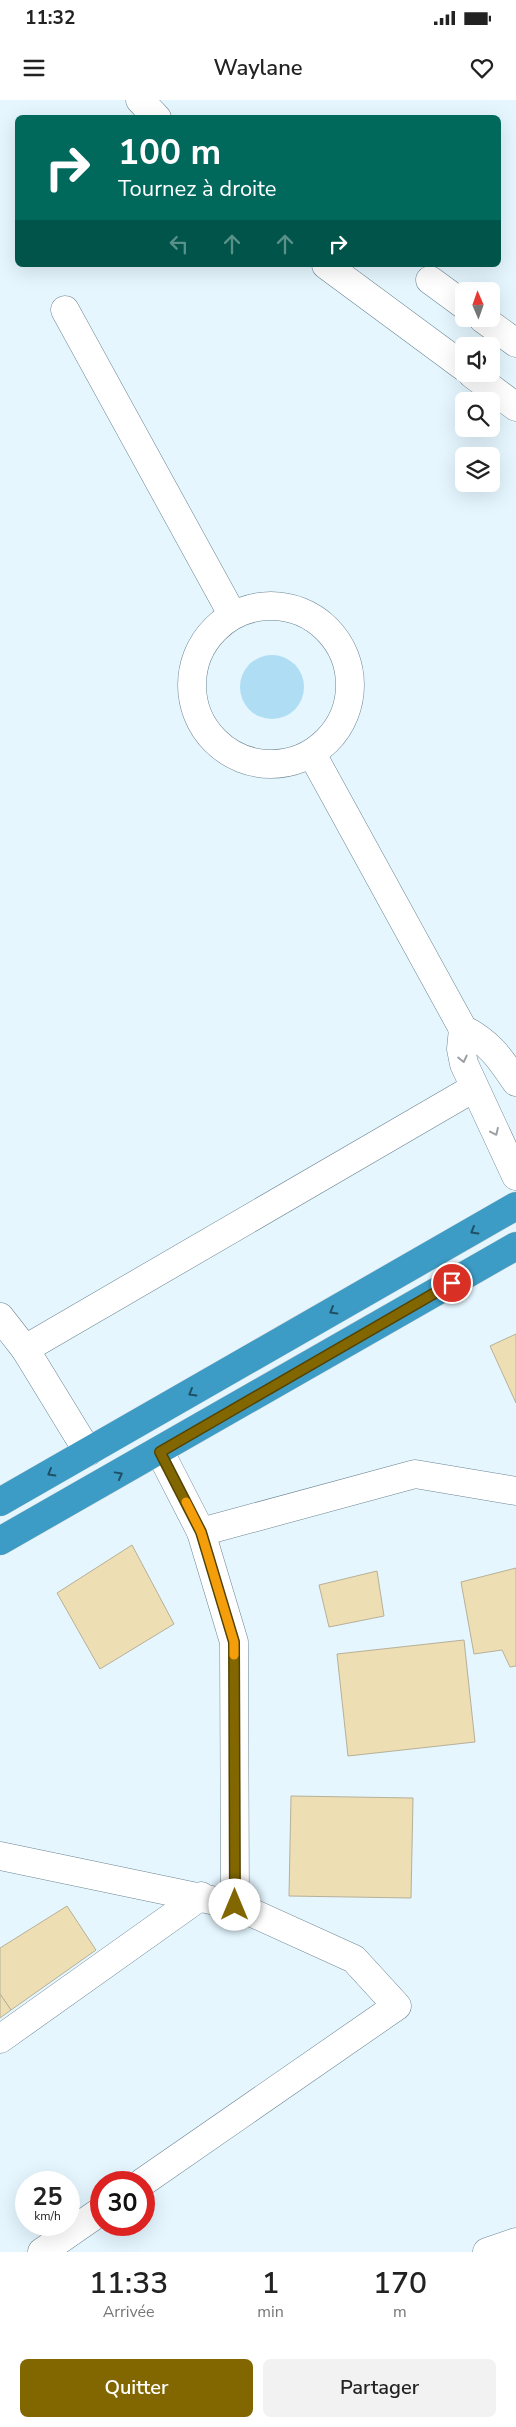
<!DOCTYPE html>
<html lang="fr">
<head>
<meta charset="utf-8">
<style>
	:root { --surface:#fff; --page:#f2f2f2; --text:#222; --muted:#767676; --accent:#826700 }
	body { margin:0; font-family:"Nunito Sans",sans-serif; background:var(--page); color:var(--text); height:100vh; display:flex; flex-direction:column; font-size:19px; white-space:nowrap }
	* { box-sizing:border-box; margin:0 }
	p { font-size:16px; color:var(--muted) }
	.icon { flex:none; width:28px; height:28px; fill:none; stroke:currentColor; stroke-width:2; stroke-linecap:round; stroke-linejoin:round }
	.map { position:relative; height:2152px; overflow:hidden }
	.drawer { display:flex; flex-direction:column; background:var(--surface); flex:1 }
	.drawer>* { flex:none }
	.banner { position:absolute; left:15px; top:15px; width:486px; height:152px; border-radius:8px; box-shadow:0 5px 20px #0002; background:#00695c; color:#fff; overflow:hidden }
	.needle { width:32px; rotate:358deg }
	.buttons { position:absolute; left:455px; top:182px; display:grid; gap:10px }
	.buttons a { display:grid; place-items:center; width:45px; height:45px; border-radius:8px; background:var(--surface); box-shadow:0 5px 20px #0002; font-size:25px }
	.speed { position:absolute; left:15px; top:2071px; display:flex; gap:10px; font-size:25px; font-weight:700; text-align:center }
	.speed>* { display:grid; place-content:center; width:65px; height:65px; border-radius:50%; background:var(--surface); box-shadow:0 5px 20px #0002; line-height:1 }
	.speed small { font-size:12px; font-weight:400 }
	.speed .limit { border:8px solid #d22; background:#fff; color:#111 }
	.pin { position:absolute; display:grid; place-items:center; width:42px; height:42px; color:#fff; margin:-21px; border:2px solid #fff; border-radius:50%; box-shadow:0 1px 5px #0007 }
	.me { position:absolute; width:55px; margin:-28px; rotate:0deg; stroke-linejoin:round; filter:drop-shadow(0 0 4px #0008) }
	.turn { display:flex; align-items:center; gap:18px; height:105px; padding:0 20px; font-size:22px }
	.turn .icon { width:65px; height:65px; stroke-width:2.5 }
	.turn b { display:block; font-size:35px; line-height:42px }
	.lanes { display:flex; align-items:center; height:48px; padding:0 20px; background:#0003; justify-content:center; gap:25px; direction:ltr }
	.lanes .off { opacity:.35 }
	.eta { display:flex; justify-content:space-evenly; align-items:center; height:85px; text-align:center }
	.eta b { font-size:30px; font-weight:600; line-height:35px }
	.cta { display:flex; gap:10px; margin-top:auto; padding:10px 20px }
	.cta a { flex:1; height:58px; border-radius:8px; background:var(--accent); color:#fff; font-size:20px; font-weight:600; line-height:58px; text-align:center }
	.cta a+a { background:var(--page); color:var(--text) }
	.status { display:flex; justify-content:space-between; align-items:center; height:35px; padding:0 25px; background:var(--surface); direction:ltr }
	.status svg { height:14px; fill:currentColor }
	header { display:flex; justify-content:space-between; align-items:center; height:65px; padding:0 20px; background:var(--surface); font-size:22px; font-weight:600 }
	.map>svg:first-child { display:block }
	.green { fill:#aeddf4 }
	.building { fill:#eddeb3; stroke:#b8b098 }
	.lines { fill:none; stroke-linecap:round; stroke-linejoin:round }
	.minor-casing { stroke:#6c8591; stroke-width:29 }
	.highway-casing { stroke:#d3d4d5; stroke-width:29 }
	.minor { stroke:#fff; stroke-width:28 }
	.highway { stroke:#3c9cc5; stroke-width:28 }
	.oneway { stroke:#9ca0a2 }
	.oneway2 { stroke:#1f5065 }
	.route-casing { stroke:#544300; stroke-width:12 }
	.route { stroke:#826700; stroke-width:9 }
	.slow { stroke:#f59e0b; stroke-width:9 }
</style>
</head>
<body>
<div class="status"><b>11:32</b><svg viewBox="0 0 49 12"><path d="M0 12V9h3v3zM5 12V6h3v6zM10 12V3h3v9zM15 12V0h3v12zM26 1h20v11H26zM47 4h2v5h-2z"/></svg></div>
<header><svg class="icon" aria-label="menu" viewBox="0 0 24 24"><path d="M4 6h16M4 12h16M4 18h16"/></svg>Waylane<svg class="icon" aria-label="heart" viewBox="0 0 24 24"><path d="M12 20l-8-8c-3-5 5-10 8-4 3-6 11-1 8 4z"/></svg></header>
<div class="map">
<svg width="516" height="2152" viewBox="0 0 516 2152">
	<rect width="100%" height="100%" fill="#e5f6fe"/>
	<circle class="green" cx="272" cy="587" r="32"/>
	<g class="building">
		<path d="M516,1234V1303L490,1246Z"/>
		<path d="M132,1445L174,1524L100,1569L57,1493Z"/>
		<path d="M516,1468V1566L510,1567L502,1550L474,1554L461,1482Z"/>
		<path d="M377,1471L384,1516L329,1527L319,1485Z"/>
		<path d="M464,1540L475,1642L348,1656L337,1554Z"/>
		<path d="M291,1696L413,1698L411,1798L289,1796Z"/>
		<path d="M67,1806L96,1850L11,1910L0,1894V1848Z"/>
		<path d="M0,1894L11,1910L0,1918Z"/>
	</g>
	<g class="lines">
		<g class="minor-casing">
			<g id="minor">
				<path d="M140,0L157,18"/>
				<path d="M326,165L464,267"/>
				<path d="M430,180L464,205"/>
				<path d="M65,210L232,514"/>
				<path d="M483,219L516,243"/>
				<path d="M472,274L516,307"/>
				<circle cx="271" cy="585" r="79"/>
				<path d="M312,654L463,929C489,942 500,958 516,982"/>
				<path d="M463,929L461,949L464,964L516,1076"/>
				<path d="M0,1217L25,1249L474,988"/>
				<path d="M25,1249L88,1352"/>
				<path d="M160,1352L201,1432L234,1542L235,1805"/>
				<path d="M201,1432L415,1374L516,1391"/>
				<path d="M0,1756L235,1805L354,1859L397,1906L143,2082"/>
				<path d="M0,1939L201,1796"/>
				<path d="M42,2152L101,2111"/>
				<path d="M487,2152L516,2142"/>
			</g>
		</g>
		<g class="highway-casing">
			<g id="highway">
				<path d="M0,1402L516,1106"/>
				<path d="M0,1441L516,1146"/>
			</g>
		</g>
		<use href="#minor" class="minor"/>
		<use href="#highway" class="highway"/>
	</g>
	<defs><path id="oneway-chevron" d="M-2-3.5L2.5 0L-2 3.5" fill="none" stroke-width="1.6" stroke-linecap="round" stroke-linejoin="round" transform="scale(1.25)"/></defs>
	<g class="oneway">
		<use href="#oneway-chevron" transform="translate(463 959) rotate(77)"/>
		<use href="#oneway-chevron" transform="translate(495 1032) rotate(65)"/>
	</g>
	<g class="oneway2">
		<use href="#oneway-chevron" transform="translate(474 1131) rotate(150)"/>
		<use href="#oneway-chevron" transform="translate(333 1211) rotate(150)"/>
		<use href="#oneway-chevron" transform="translate(192 1293) rotate(150)"/>
		<use href="#oneway-chevron" transform="translate(51 1373) rotate(150)"/>
		<use href="#oneway-chevron" transform="translate(119 1375) rotate(-29)"/>
	</g>
	<g class="lines">
		<g class="route-casing">
			<path id="route" d="M235,1805L234,1542L201,1432L160,1352L452,1183"/>
		</g>
		<use href="#route" class="route"/>
		<path class="slow" d="M186,1402L201,1432L234,1542V1555"/>
	</g>
</svg>
<div class="buttons">
<a><svg class="needle" viewBox="-14 -14 28 28"><path d="M0-13l5 13h-10z" fill="#e53935"/><path d="M0 13l5-13h-10z" fill="#767676"/></svg></a>
<a><svg class="icon" aria-label="sound" viewBox="0 0 24 24"><path d="M4 9h4l5-4v14l-5-4H4zM17 9q2 3 0 6"/></svg></a>
<a><svg class="icon" aria-label="search" viewBox="0 0 24 24"><circle cx="10" cy="10" r="6"/><path d="M15 15l6 6"/></svg></a>
<a><svg class="icon" aria-label="layers" viewBox="0 0 24 24"><path d="M12 4l9 5-9 5-9-5zM3 14l9 5 9-5"/></svg></a>
</div>
<div class="speed"><div>25<small>km/h</small></div><div class="limit">30</div></div>
<div class="pin" style="left:452px;top:1183px;background:#d93025"><svg class="icon" aria-label="arrive" viewBox="0 0 24 24"><path d="M6 21V4h12l-3 4 3 4H6"/></svg></div>
<svg class="me" style="left:235px;top:1805px" viewBox="-20 -20 40 40"><circle r="19" fill="#fff"/><path d="M0-13L10 11 0 6-10 11z" fill="#826700"/></svg>
<div class="banner">
<div class="turn"><svg class="icon" aria-label="right" viewBox="0 0 24 24"><path d="M7 20v-9h11M14 6l5 5-5 5"/></svg><div><b>100 m</b>Tournez à droite</div></div>
<div class="lanes"><svg class="icon off" aria-label="left" viewBox="0 0 24 24"><path d="M17 20v-9H6M10 6l-5 5 5 5"/></svg><svg class="icon off" aria-label="ahead" viewBox="0 0 24 24"><path d="M12 20V5M6 11l6-6 6 6"/></svg><svg class="icon off" aria-label="ahead" viewBox="0 0 24 24"><path d="M12 20V5M6 11l6-6 6 6"/></svg><svg class="icon" aria-label="right" viewBox="0 0 24 24"><path d="M7 20v-9h11M14 6l5 5-5 5"/></svg></div>
</div>
</div>
<section class="drawer">
<div class="eta">
<div><b>11:33</b><p>Arrivée</p></div>
<div><b>1</b><p>min</p></div>
<div><b>170</b><p>m</p></div>
</div>
<div class="cta"><a>Quitter</a><a>Partager</a></div>
</section>
</body>
</html>
